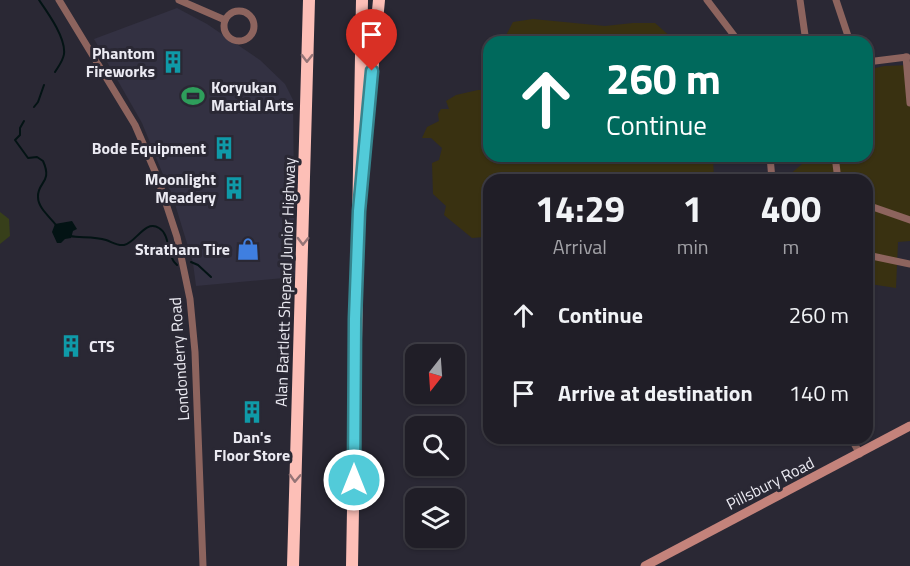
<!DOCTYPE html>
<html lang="en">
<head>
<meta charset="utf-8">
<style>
	:root { --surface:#201e27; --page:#2d2b33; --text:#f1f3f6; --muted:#a2a2a7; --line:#3d3c44 }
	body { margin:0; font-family:"Titillium Web",sans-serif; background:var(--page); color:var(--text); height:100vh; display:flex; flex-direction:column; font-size:22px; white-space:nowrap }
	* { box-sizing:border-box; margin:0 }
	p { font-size:20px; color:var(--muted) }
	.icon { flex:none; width:33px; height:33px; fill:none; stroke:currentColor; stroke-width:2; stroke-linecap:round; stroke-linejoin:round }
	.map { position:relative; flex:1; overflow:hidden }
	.sheet { position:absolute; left:483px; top:174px; width:390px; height:270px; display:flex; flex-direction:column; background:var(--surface); border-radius:18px; box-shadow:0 2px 4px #0004,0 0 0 2px var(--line) }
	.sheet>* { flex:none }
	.top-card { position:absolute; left:483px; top:36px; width:390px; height:126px; border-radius:18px; box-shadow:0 2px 4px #0004,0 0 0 2px var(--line); background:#00695c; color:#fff; overflow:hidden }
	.needle { width:39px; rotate:197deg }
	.buttons { position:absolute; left:405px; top:344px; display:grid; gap:12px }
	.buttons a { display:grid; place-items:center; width:60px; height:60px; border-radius:12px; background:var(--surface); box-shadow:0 2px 4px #0004,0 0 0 2px var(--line); font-size:30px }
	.pin { position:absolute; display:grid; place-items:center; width:51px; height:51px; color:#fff; margin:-62px -26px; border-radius:50% 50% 50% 0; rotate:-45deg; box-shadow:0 0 6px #0007 }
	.pin .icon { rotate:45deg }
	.me { position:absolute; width:66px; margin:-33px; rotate:0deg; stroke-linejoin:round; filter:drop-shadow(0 0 4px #0008) }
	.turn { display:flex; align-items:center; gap:21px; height:126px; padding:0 24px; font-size:27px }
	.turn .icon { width:78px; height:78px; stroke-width:2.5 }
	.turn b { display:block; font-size:42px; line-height:51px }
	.eta { display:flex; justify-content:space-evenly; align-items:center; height:102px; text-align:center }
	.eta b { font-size:36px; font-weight:700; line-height:42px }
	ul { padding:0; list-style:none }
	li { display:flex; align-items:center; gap:18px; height:78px; padding:0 24px }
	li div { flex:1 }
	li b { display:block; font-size:22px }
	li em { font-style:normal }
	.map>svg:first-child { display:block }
	.built { fill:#333142 }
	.green { fill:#373f1a }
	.sand { fill:#393111 }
	.water { fill:#031314 }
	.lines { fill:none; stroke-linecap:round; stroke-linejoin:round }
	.stream { stroke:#031314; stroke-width:2 }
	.street { stroke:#8d645e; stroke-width:7 }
	.secondary { stroke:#c4837b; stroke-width:9 }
	.highway { stroke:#fdbfb7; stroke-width:12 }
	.oneway { stroke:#947476 }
	.route-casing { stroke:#35848d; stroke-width:15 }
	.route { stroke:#52cbd9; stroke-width:10 }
	.labels { text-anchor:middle; stroke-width:6; stroke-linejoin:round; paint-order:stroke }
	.poi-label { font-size:16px; font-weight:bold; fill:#ebeaf2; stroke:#2a2834; text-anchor:end }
	.street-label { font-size:16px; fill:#ebeaf2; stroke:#2a2834 }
</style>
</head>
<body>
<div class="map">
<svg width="910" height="566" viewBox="0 0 910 566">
	<rect width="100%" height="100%" fill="#2a2834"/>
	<path class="built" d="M177,8L207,24L260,60L285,84L293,100L295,277L196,286L193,263L175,204L142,123L94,39Z"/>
	<path class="green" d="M0,212L9,219L10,236L0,244Z"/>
	<g class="sand">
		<path d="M533,19L605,26L633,23H655L672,38L676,37L681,42H505V37L513,22Z"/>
		<path d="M910,65V241L898,242L896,288L870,284L867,288V180H789L788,176L802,164L803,156H867V70L884,66Z"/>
		<path d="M478,90H489V156H713L714,180H489V242L484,237L472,238L444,215L446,206L433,194L432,163L439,160L442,148L431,138H422L427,127L439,121L438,114L441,109H449L446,101L456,95Z"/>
	</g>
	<path class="water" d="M72,221L77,229L73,231L71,238L65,239L61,243H57L52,232L55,224Z"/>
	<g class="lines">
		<g class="stream">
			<path d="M39,0C48,13 66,38 64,54C63,61 58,67 55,72"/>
			<path d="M34,107L38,102L44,85"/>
			<path d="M24,121L20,128V135L15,140L28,158L37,157L43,161C53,183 37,182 38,197C38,208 50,217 56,225"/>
			<path d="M70,236C80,238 94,236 106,240C112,242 117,246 124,245C136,243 145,219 159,228C171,235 166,256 177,265"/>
			<path d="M191,262L198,265L211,277"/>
		</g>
		<g class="street">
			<path d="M59,0L135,125L157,176L177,237L190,299L195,352L203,566"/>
			<path d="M179,0L225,20"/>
			<path d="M707,0L739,42"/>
			<path d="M800,0L806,42"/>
			<path d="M836,0L850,42"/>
			<circle cx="239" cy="26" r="15"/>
			<path d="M906,57L910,103"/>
			<path d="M867,62L907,57"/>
			<path d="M770,156L772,180"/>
			<path d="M835,156L838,180"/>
			<path d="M867,205L910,220"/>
			<path d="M867,255L910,264"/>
			<path d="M851,438L860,454"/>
		</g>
		<path class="secondary" d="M645,566L910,426"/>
		<g class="highway">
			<path d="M367,126L379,0"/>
			<path d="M293,566L309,0"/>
			<path d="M352,566L362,0"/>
		</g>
	</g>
	<defs><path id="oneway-chevron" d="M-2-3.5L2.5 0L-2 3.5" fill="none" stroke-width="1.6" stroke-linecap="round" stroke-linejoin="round" transform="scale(1.5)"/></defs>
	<g class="oneway">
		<use href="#oneway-chevron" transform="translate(307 58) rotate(91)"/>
		<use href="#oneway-chevron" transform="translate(303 241) rotate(91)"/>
		<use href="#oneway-chevron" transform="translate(295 478) rotate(92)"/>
	</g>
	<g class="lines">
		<g class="route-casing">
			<path id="route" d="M354,480L355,319L359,211L372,71"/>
		</g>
		<use href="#route" class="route"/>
	</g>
	<defs>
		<g id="building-bare" transform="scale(1.8)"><path d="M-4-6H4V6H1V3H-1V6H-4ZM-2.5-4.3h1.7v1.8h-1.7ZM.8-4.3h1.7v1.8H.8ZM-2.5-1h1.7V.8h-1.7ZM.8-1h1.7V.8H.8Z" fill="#0f9aa8" stroke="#2a2834" stroke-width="2.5" paint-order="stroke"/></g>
		<g id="stadium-bare" transform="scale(1.8)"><path d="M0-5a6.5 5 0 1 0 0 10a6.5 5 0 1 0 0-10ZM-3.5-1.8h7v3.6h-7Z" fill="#2e9e5b" stroke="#2a2834" stroke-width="2.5" paint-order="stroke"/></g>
		<g id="shop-bare" transform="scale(1.8)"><path d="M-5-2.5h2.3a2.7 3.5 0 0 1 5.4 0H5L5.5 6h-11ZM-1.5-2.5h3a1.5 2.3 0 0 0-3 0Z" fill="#3f7fe0" stroke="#2a2834" stroke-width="2.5" paint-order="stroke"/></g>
	</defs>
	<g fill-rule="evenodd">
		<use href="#building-bare" x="173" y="62"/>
		<use href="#stadium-bare" x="193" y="96"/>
		<use href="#building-bare" x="224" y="148"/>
		<use href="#building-bare" x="234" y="188"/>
		<use href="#shop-bare" x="248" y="249"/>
		<use href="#building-bare" x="71" y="346"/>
		<use href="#building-bare" x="252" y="412"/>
	</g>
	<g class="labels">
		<g class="poi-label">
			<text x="155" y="59">Phantom<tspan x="155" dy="18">Fireworks</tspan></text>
			<text x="211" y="93" text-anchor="start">Koryukan<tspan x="211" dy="18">Martial Arts</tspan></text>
			<text x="206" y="154">Bode Equipment</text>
			<text x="216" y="185">Moonlight<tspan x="216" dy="18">Meadery</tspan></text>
			<text x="230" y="255">Stratham Tire</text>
			<text x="89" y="352" text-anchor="start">CTS</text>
			<text x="252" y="443" text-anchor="middle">Dan's<tspan x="252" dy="18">Floor Store</tspan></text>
		</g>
		<g class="street-label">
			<text transform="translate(285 282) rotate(-88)" y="6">Alan Bartlett Shepard Junior Highway</text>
			<text transform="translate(179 359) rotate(-94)" y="6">Londonderry Road</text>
			<text transform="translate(770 483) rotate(-27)" y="6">Pillsbury Road</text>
		</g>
	</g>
</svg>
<div class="buttons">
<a><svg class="needle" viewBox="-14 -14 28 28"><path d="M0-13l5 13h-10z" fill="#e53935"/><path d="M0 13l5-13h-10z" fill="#a2a2a7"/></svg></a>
<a><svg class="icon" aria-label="search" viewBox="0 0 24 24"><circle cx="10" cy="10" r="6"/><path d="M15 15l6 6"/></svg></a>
<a><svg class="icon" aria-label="layers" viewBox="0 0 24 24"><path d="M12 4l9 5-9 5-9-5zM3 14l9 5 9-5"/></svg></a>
</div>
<div class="pin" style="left:372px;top:71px;background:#d93025"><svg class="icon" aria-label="arrive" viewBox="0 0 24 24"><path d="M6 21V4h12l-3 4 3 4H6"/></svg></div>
<svg class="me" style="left:354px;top:480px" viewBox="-20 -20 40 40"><circle r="17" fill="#52cbd9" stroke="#fff" stroke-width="3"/><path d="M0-11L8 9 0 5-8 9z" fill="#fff"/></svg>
<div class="top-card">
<div class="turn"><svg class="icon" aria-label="ahead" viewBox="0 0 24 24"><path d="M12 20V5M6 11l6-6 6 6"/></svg><div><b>260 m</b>Continue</div></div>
</div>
<section class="sheet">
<div class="eta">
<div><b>14:29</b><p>Arrival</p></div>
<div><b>1</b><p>min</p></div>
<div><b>400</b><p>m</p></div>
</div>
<ul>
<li><svg class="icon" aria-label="ahead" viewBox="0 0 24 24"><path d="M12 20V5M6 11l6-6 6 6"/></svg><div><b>Continue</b></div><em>260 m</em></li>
<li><svg class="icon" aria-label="arrive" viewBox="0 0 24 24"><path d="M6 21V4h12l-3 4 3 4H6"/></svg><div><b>Arrive at destination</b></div><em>140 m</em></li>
</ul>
</section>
</div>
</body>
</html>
